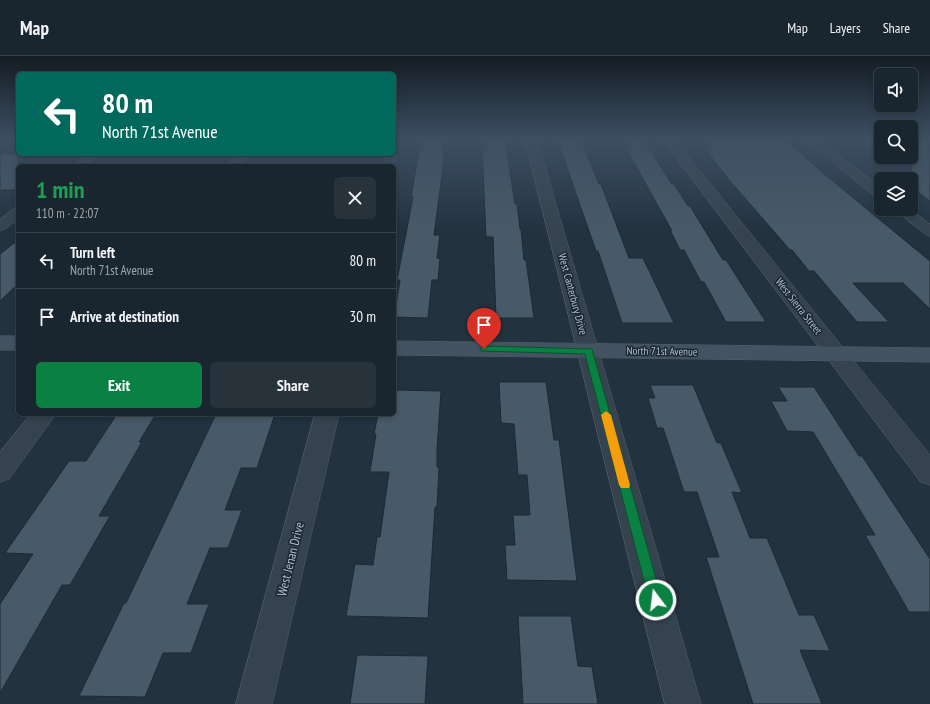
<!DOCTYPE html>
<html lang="en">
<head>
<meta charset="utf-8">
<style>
	:root { --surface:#1a262f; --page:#27323b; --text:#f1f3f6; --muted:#9fa5aa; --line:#38434b; --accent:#0b8043 }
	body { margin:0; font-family:"PT Sans Narrow",sans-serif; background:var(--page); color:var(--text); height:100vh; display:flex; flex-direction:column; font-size:15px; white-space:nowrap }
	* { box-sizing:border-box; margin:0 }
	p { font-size:13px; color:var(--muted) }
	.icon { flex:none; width:22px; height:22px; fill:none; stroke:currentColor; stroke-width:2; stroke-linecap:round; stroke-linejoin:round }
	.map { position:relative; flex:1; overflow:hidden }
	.sheet { position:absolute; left:16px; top:108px; width:380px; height:252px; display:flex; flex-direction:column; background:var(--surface); border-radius:6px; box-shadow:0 2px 6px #0003,0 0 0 1px var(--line) }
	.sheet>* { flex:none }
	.top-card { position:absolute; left:16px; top:16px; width:380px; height:84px; border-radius:6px; box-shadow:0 2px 6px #0003,0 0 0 1px var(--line); background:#00695c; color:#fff; overflow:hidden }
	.controls { position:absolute; left:874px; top:12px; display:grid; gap:8px }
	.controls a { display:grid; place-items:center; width:44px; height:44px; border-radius:6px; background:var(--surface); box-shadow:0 2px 6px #0003,0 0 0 1px var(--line); font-size:20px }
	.pin { position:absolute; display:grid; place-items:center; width:34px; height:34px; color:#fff; margin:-41px -17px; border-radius:50% 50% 50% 0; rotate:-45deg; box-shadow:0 0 4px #0007 }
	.pin .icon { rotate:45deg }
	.me { position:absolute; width:44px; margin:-22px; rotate:345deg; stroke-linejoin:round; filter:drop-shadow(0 0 3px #0008) }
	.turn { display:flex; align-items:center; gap:14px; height:84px; padding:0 20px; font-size:18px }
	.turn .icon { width:52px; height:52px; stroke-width:2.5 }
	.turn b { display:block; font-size:28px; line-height:34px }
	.round { display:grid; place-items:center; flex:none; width:42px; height:42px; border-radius:6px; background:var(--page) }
	.overview { display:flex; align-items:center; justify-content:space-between; height:68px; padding:0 20px }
	h1 { font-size:24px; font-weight:800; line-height:30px; color:#1e9e55 }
	.button { display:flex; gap:8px; margin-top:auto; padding:8px 20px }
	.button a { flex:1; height:46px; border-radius:6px; background:var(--accent); color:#fff; font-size:16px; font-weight:800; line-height:46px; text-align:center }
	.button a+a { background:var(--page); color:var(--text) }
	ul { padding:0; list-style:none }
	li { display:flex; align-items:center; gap:12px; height:56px; padding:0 20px; border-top:1px solid var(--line) }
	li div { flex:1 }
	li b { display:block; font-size:15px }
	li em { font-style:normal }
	header { display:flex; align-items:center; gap:24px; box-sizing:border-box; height:56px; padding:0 20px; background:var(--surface); border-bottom:1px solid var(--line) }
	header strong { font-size:19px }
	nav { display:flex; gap:22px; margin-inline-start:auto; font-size:14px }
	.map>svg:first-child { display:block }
	.building { fill:#485968; stroke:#1d2a35 }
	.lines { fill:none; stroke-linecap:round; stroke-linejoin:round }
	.street-casing { stroke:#54616c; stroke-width:1 }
	.secondary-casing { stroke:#54616c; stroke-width:1 }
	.street { fill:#36434f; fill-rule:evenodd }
	.secondary { fill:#445362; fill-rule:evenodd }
	.route { fill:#0b8043; stroke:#07532c }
	.slow { fill:#f59e0b }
	.labels { text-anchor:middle; stroke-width:3; stroke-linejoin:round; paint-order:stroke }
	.street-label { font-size:11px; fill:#b2beca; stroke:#1b2833 }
	.near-street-label { font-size:13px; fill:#b2beca; stroke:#1b2833 }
</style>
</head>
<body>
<header>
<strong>Map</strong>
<nav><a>Map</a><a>Layers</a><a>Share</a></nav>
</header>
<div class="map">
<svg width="930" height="648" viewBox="0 0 930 648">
	<rect width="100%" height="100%" fill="#22323f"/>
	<g class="building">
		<path d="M421,83H443L441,94H444L443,111L434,179H440L437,202L440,203L438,224H432L428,262L394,261L400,224H397L413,141H411Z"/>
		<path d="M485,83H505L515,148H517L520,173H521L524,204H526L534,262H496L493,181H486L482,91H485Z"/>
		<path d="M557,83H581L599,128H601L629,202H643L674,267H622L598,195H596Z"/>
		<path d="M623,83H643L672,128H674L688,150H690L723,204H726L766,266H726L704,226H701L684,194H680L670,174L672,175L626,92H628Z"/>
		<path d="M702,83H785L823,117L930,205V253L903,227H853L889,266H857L814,215H809L792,194H790L730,125L705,93H710Z"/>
		<path d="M911,85H930V145L911,131Z"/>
		<rect x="0" y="98" width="18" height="36"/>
		<path d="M18,184V228L0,245V198Z"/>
		<path d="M499,326H546L554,384H559L577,525L507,524L505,489H515L513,459H530L527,419H518L514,368L501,367Z"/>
		<path d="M650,329H693L717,387H721L742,437L732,436L750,482H767L799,559H814L830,595L800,594L822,648H753L706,501H719L697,436H684L663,372H657L648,342H655Z"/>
		<path d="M778,331H814L859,400H862L930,503V556H909L865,479H875L813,376L787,375L771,345H787Z"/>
		<path d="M397,334L441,335L437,393V411H439L437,451H435L428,562L346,560L355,508L373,509L377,481H380L389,416H370L376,378H374L378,358H394Z"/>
		<path d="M117,358H156L139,386H142L99,460H110L70,529H62L0,637V548L33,498L5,497L69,405H86Z"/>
		<path d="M216,358H275L257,412H241L225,454H242L228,492H210L187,548H209L191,597H163L145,641L79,640L124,547H126Z"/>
		<path d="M518,560H571L578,610L592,611L598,648H523Z"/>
		<path d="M357,599L428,600L425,648H350Z"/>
	</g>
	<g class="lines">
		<g class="street-casing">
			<g id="street">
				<path d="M525,83H537L701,648H665Z"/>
				<path d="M662,83H674L930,399V429L921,426Z"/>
				<path d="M804,83H817L881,131V142L876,141Z"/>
				<path d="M394,95L397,98L394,111L382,110L385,98H394Z"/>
				<path d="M86,98H100L86,110H72Z"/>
				<path d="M237,98H250L241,110H228Z"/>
				<path d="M18,152V163L5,173L0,175V163L13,153Z"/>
				<path d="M894,153H910L930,168V180L925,178Z"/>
				<path d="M31,358H56L9,423L0,426V396Z"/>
				<path d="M315,358H339L272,648H236Z"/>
			</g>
		</g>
		<g class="secondary-casing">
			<g id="secondary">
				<rect x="0" y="280" width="18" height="14"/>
				<path d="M394,285L930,292V306L394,299Z"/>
			</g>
		</g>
		<use href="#street" class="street"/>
		<use href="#secondary" class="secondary"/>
	</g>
	<linearGradient id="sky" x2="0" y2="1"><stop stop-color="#131c23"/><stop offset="0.48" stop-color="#3e4f63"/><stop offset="1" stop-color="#3e4f63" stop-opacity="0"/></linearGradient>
	<rect width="930" height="174" fill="url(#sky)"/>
	<path class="route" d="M484,290L592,293L662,544L660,548L656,550L651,548L649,544L585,298L481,295L480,293Z"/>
	<path class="slow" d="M606,355L611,359L630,429L629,432H621L619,429L601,359Z"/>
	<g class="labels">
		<g class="street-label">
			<text transform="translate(573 238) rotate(75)" y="4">West Canterbury Drive</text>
			<text transform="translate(799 250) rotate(52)" y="4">West Sierra Street</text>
			<text transform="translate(662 295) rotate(1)" y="4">North 71st Avenue</text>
		</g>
		<g class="near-street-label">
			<text transform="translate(290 503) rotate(-76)" y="5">West Jenan Drive</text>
		</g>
	</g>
</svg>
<div class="controls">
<a><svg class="icon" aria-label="sound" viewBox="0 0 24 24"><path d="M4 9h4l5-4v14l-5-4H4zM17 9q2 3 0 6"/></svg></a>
<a><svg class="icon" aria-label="search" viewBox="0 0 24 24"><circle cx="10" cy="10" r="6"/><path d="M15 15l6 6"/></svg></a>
<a><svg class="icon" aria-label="layers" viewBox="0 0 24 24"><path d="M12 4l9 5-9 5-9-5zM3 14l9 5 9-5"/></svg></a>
</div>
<div class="pin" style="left:484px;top:293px;background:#d93025"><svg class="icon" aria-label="arrive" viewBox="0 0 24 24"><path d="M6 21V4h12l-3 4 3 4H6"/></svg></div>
<svg class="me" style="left:656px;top:544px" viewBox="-20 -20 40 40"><circle r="17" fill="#0b8043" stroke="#fff" stroke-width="3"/><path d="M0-11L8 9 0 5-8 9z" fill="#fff"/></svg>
<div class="top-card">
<div class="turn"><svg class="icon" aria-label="left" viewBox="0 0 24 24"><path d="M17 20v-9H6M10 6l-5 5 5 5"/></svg><div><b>80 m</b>North 71st Avenue</div></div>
</div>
<section class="sheet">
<div class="overview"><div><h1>1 min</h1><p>110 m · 22:07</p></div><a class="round"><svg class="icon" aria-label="close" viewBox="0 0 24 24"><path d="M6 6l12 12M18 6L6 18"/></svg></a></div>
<ul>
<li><svg class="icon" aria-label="left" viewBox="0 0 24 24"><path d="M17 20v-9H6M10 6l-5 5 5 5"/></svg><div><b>Turn left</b><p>North 71st Avenue</p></div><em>80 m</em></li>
<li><svg class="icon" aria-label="arrive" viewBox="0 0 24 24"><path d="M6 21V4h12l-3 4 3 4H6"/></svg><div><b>Arrive at destination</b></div><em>30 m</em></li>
</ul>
<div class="button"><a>Exit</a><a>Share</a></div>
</section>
</div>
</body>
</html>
